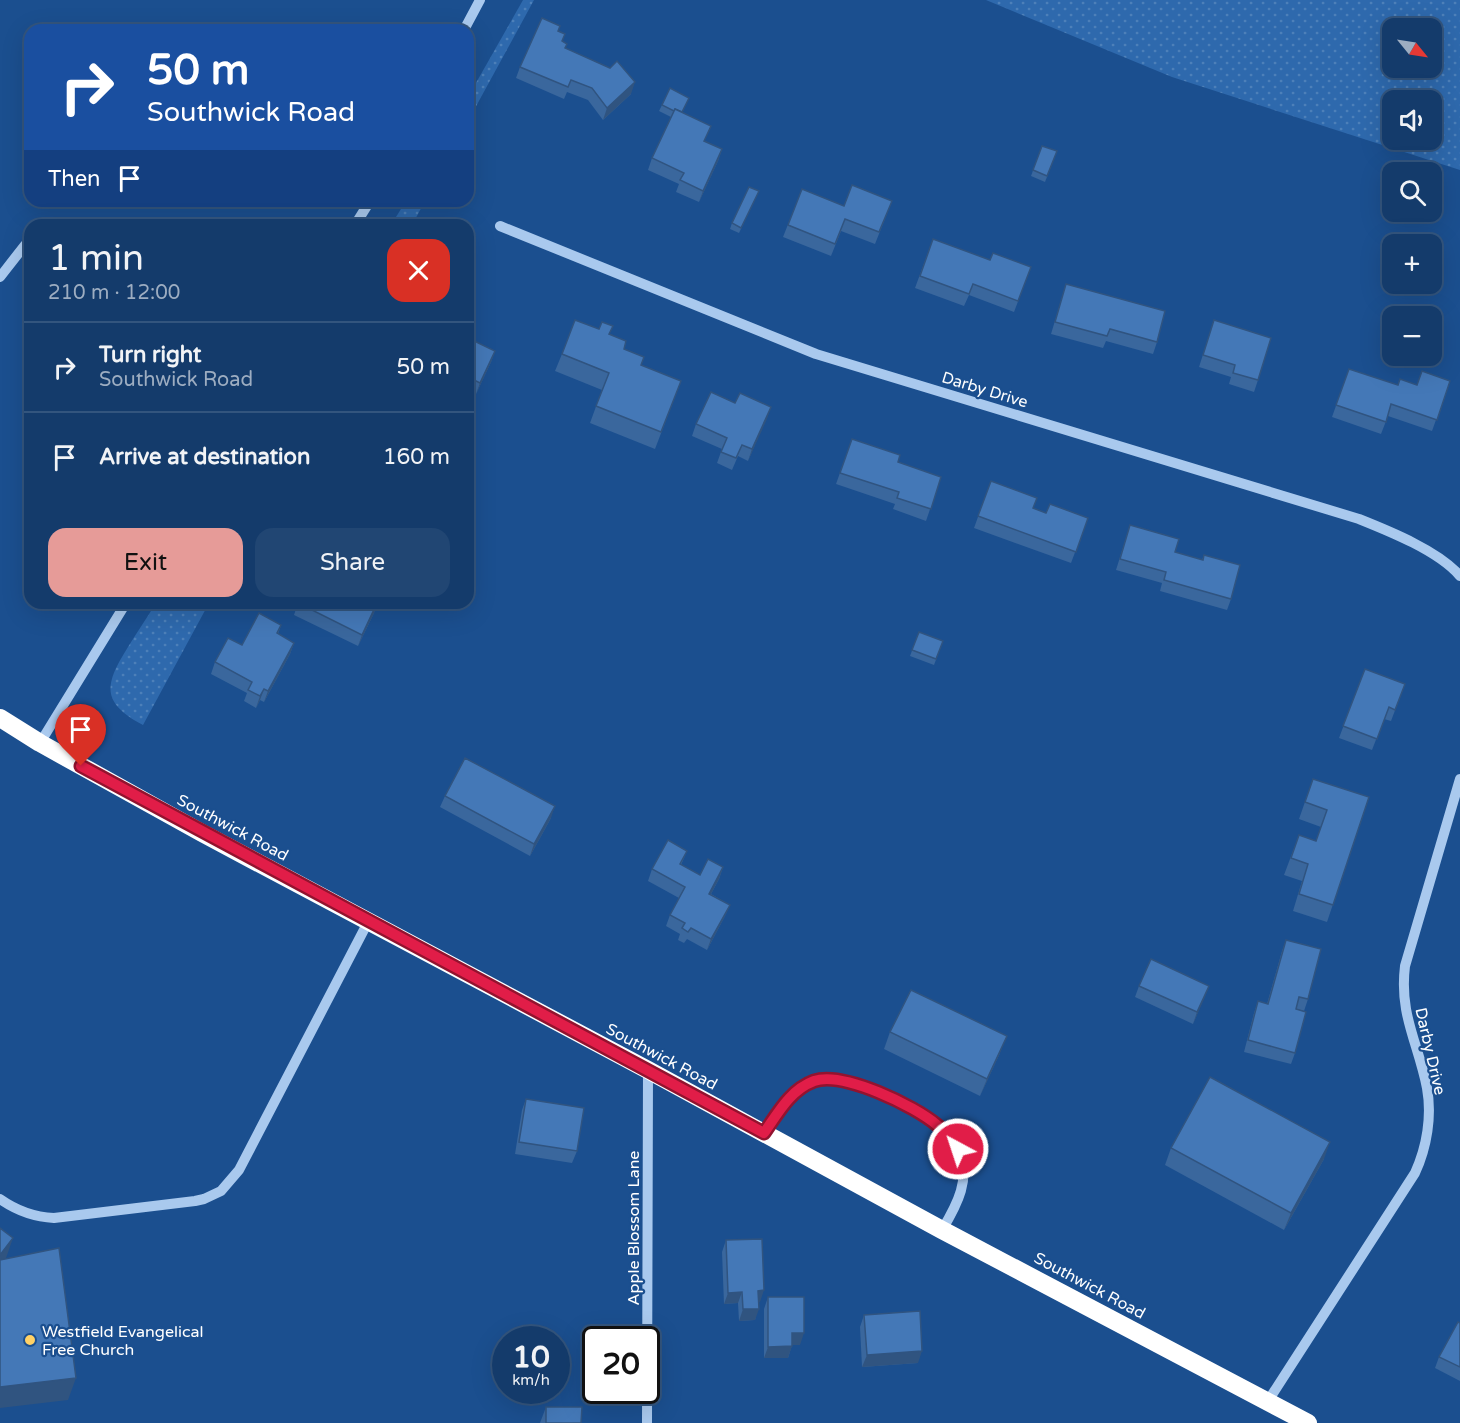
<!DOCTYPE html>
<html lang="en">
<head>
<meta charset="utf-8">
<style>
	:root { --surface:#143b6b; --page:#214673; --text:#f1f3f6; --muted:#9dadc1; --line:#33557e; --accent:#e69b98 }
	body { margin:0; font-family:"Varela Round",sans-serif; background:var(--page); color:var(--text); height:100vh; display:flex; flex-direction:column; font-size:22px; white-space:nowrap }
	* { box-sizing:border-box; margin:0 }
	p { font-size:20px; color:var(--muted) }
	.icon { flex:none; width:33px; height:33px; fill:none; stroke:currentColor; stroke-width:2; stroke-linecap:round; stroke-linejoin:round }
	.map { position:relative; flex:1; overflow:hidden }
	.drawer { position:absolute; left:24px; top:219px; width:450px; height:390px; display:flex; flex-direction:column; background:var(--surface); border-radius:18px; box-shadow:0 6px 24px #0002,0 0 0 2px var(--line) }
	.drawer>* { flex:none }
	.top-card { position:absolute; left:24px; top:24px; width:450px; height:183px; border-radius:18px; box-shadow:0 6px 24px #0002,0 0 0 2px var(--line); background:#1a4fa0; color:#fff; overflow:hidden }
	.needle { width:39px; rotate:120deg }
	.controls { position:absolute; left:1382px; top:18px; display:grid; gap:12px }
	.controls a { display:grid; place-items:center; width:60px; height:60px; border-radius:12px; background:var(--surface); box-shadow:0 6px 24px #0002,0 0 0 2px var(--line); font-size:30px }
	.speed { position:absolute; left:492px; top:1326px; display:flex; gap:12px; font-size:30px; font-weight:700; text-align:center }
	.speed>* { display:grid; place-content:center; width:78px; height:78px; border-radius:50%; background:var(--surface); box-shadow:0 6px 24px #0002,0 0 0 2px var(--line); line-height:1 }
	.speed small { font-size:15px; font-weight:400 }
	.speed .limit { border:3px solid #111; border-radius:9px; background:#fff; color:#111 }
	.pin { position:absolute; display:grid; place-items:center; width:51px; height:51px; color:#fff; margin:-62px -26px; border-radius:50% 50% 50% 0; rotate:-45deg; box-shadow:0 0 6px #0007 }
	.pin .icon { rotate:45deg }
	.me { position:absolute; width:66px; margin:-33px; rotate:320deg; stroke-linejoin:round; filter:drop-shadow(0 0 4px #0008) }
	.turn { display:flex; align-items:center; gap:21px; height:126px; padding:0 24px; font-size:27px }
	.turn .icon { width:78px; height:78px; stroke-width:2.5 }
	.turn b { display:block; font-size:42px; line-height:51px }
	.then { display:flex; align-items:center; height:57px; padding:0 24px; background:#0003; gap:12px; font-size:22px }
	.round { display:grid; place-items:center; flex:none; width:63px; height:63px; border-radius:18px; background:var(--page) }
	.headline { display:flex; align-items:center; justify-content:space-between; height:102px; padding:0 24px }
	h1 { font-size:36px; font-weight:600; line-height:45px }
	.cta { display:flex; gap:12px; margin-top:auto; padding:12px 24px }
	.cta a { flex:1; height:69px; border-radius:18px; background:var(--accent); color:#111; font-size:24px; font-weight:600; line-height:69px; text-align:center }
	.cta a+a { background:var(--page); color:var(--text) }
	ul { padding:0; list-style:none }
	li { display:flex; align-items:center; gap:18px; height:90px; padding:0 24px; border-top:2px solid var(--line) }
	li div { flex:1 }
	li b { display:block; font-size:22px }
	li em { font-style:normal }
	.map>svg:first-child { display:block }
	.park { fill:url(#park-dots); fill-rule:evenodd }
	.lines { fill:none; stroke-linecap:round; stroke-linejoin:round }
	.minor { stroke:#a9c9ee; stroke-width:10 }
	.highway { stroke:#fff; stroke-width:18 }
	.wall { fill:#3a679d }
	.shaded-wall { fill:#305480 }
	.building { fill:#4478b7; stroke:#305480; stroke-width:1.5 }
	.route-casing { stroke:#92132f; stroke-width:15 }
	.route { stroke:#e11d48; stroke-width:10 }
	.poi-dot { fill:#ffd166; stroke:#1b4f8f; stroke-width:2 }
	.labels { text-anchor:middle; stroke-width:4.5; stroke-linejoin:round; paint-order:stroke }
	.street-label { font-size:16px; fill:#fff; stroke:#1b4f8f }
	.poi-label { font-size:16px; fill:#fff; stroke:#1b4f8f; text-anchor:start }
</style>
</head>
<body>
<div class="map">
<svg width="1460" height="1423" viewBox="0 0 1460 1423">
	<defs>
		<pattern id="park-dots" width="8" height="8" patternUnits="userSpaceOnUse" patternTransform="scale(1.5)"><rect width="8" height="8" fill="#2e69ad"/><path d="M2 2h.1M6 6h.1" fill="none" stroke="#4d80b9" stroke-width="1.8" stroke-linecap="round"/></pattern>
	</defs>
	<rect width="100%" height="100%" fill="#1b4f8f"/>
	<g class="park">
		<path d="M523,0H534L468,121V97Z"/>
		<path d="M986,0H1460V170L1172,77ZM1392,28H1431V68H1392ZM1392,100H1431V140H1392Z"/>
		<path d="M406,201H425L412,225H391Z"/>
		<path d="M156,603H209L143,725C100,702 105,684 128,647C137,632 147,618 156,603Z"/>
	</g>
	<g class="lines">
		<g class="minor">
			<path d="M464,30L480,0"/>
			<path d="M355,225L370,201"/>
			<path d="M500,226L816,354L1359,519C1389,531 1439,551 1460,576"/>
			<path d="M0,277L25,245"/>
			<path d="M40,743L126,603"/>
			<path d="M764,1133C778,1113 790,1091 814,1081C847,1069 943,1117 958,1148C972,1178 957,1205 942,1230"/>
			<path d="M0,1199C17,1211 34,1217 54,1218L195,1201L204,1199L221,1191L239,1170L368,922"/>
			<path d="M1268,1401L1415,1173C1427,1147 1432,1116 1427,1088C1418,1042 1399,1015 1405,966L1460,779"/>
			<path d="M647,1423L648,1070"/>
		</g>
		<path class="highway" d="M0,718L40,743L202,833L648,1070L942,1230L1308,1423"/>
	</g>
	<g class="wall">
		<path d="M558,31L565,48L631,94L603,120L588,100L567,92L564,99L516,78L520,67Z"/>
		<path d="M689,98L682,113L705,141L722,149L718,161L699,202L676,192L679,184L648,170L652,158L671,117L659,111L662,105Z"/>
		<path d="M1042,146L1057,151L1045,182L1031,176Z"/>
		<path d="M802,189L844,206L892,201L875,244L841,231L831,256L783,237Z"/>
		<path d="M759,191L739,233L730,229L732,223Z"/>
		<path d="M933,239L990,260L1031,267L1014,312L969,295L964,306L915,288Z"/>
		<path d="M1066,284L1157,342L1153,354L1106,341L1103,348L1051,334Z"/>
		<path d="M1214,320L1258,380L1254,392L1229,384L1231,377L1199,367Z"/>
		<path d="M610,334L624,349L644,357L641,366L681,381L655,449L590,423L602,390L555,371L562,354Z"/>
		<path d="M468,338L495,351L491,362L476,394L468,391Z"/>
		<path d="M1349,369L1398,385H1417L1450,381L1432,431L1388,416L1381,434L1332,417Z"/>
		<path d="M735,403L771,407L748,461L738,456L732,470L717,463L722,449L692,436L696,424Z"/>
		<path d="M852,439L898,462L941,477L926,521L893,509L895,504L836,484Z"/>
		<path d="M991,481L1033,508L1046,513L1088,518L1071,563L974,528Z"/>
		<path d="M1130,525L1175,552L1202,560L1204,555L1231,599L1227,610L1160,591L1162,583L1116,570Z"/>
		<path d="M298,603H377L374,613L358,646L294,615Z"/>
		<path d="M281,625L278,634L294,643L290,654L264,702L260,700L256,708L244,701L247,693L211,674L215,662L242,645Z"/>
		<path d="M919,632L943,641L934,665L910,656Z"/>
		<path d="M1365,669L1405,684L1391,721L1384,719L1372,750L1339,738Z"/>
		<path d="M1313,779L1369,797L1327,922L1293,911L1302,881L1284,875L1299,835L1316,841L1321,827L1299,819Z"/>
		<path d="M445,796L551,818L530,856L440,807Z"/>
		<path d="M687,851L681,865L700,875L723,867L719,879L711,894L730,905L725,916L707,950L687,939L684,943L678,940L680,934L666,926L670,915L679,898L648,881L652,869Z"/>
		<path d="M1286,940L1308,999L1304,1011L1296,1009L1295,1053L1291,1064L1244,1052L1254,1013L1258,1001L1267,1004L1282,951Z"/>
		<path d="M1139,986H1209L1193,1024L1135,997Z"/>
		<path d="M890,1032L1000,1053L980,1096L884,1049Z"/>
		<path d="M526,1099L577,1151L572,1163L515,1154L522,1110Z"/>
		<path d="M1171,1148L1324,1159L1284,1230L1165,1165Z"/>
		<path d="M726,1240L760,1302H759L755,1320L739,1321L738,1303L724,1304L722,1252Z"/>
		<path d="M768,1297L800,1345H792L788,1358H764V1309Z"/>
		<path d="M864,1315L918,1363L862,1367L860,1327Z"/>
		<path d="M1460,1323V1381L1435,1368L1439,1357Z"/>
		<path d="M546,1407L581,1423H540Z"/>
	</g>
	<g class="shaded-wall">
		<path d="M635,82L631,94L603,120L607,108Z"/>
		<path d="M722,149L718,161L699,202L703,191Z"/>
		<path d="M495,351L491,362L476,394L480,383Z"/>
		<path d="M771,407L767,419L748,461L752,449Z"/>
		<path d="M377,603L374,613L358,646L362,635Z"/>
		<path d="M294,643L290,654L264,702L268,691Z"/>
		<path d="M264,689L260,700L256,708L260,696Z"/>
		<path d="M555,806L551,818L530,856L534,844Z"/>
		<path d="M723,867L719,879L705,905L709,894Z"/>
		<path d="M730,905L725,916L707,950L711,939Z"/>
		<path d="M1209,986L1205,997L1193,1024L1197,1012Z"/>
		<path d="M1007,1036L1000,1053L980,1096L987,1079Z"/>
		<path d="M1330,1142L1324,1159L1284,1230L1291,1213Z"/>
		<path d="M13,1238L5,1261L0,1267V1255Z"/>
		<path d="M764,1290L760,1302H754L758,1291Z"/>
		<path d="M742,1292L738,1303L724,1304L728,1293Z"/>
		<path d="M743,1309H759L755,1320L739,1321Z"/>
		<path d="M792,1333H804L800,1345H787Z"/>
		<path d="M792,1346L788,1358H764L768,1347Z"/>
		<path d="M922,1351L918,1363L862,1367L867,1355Z"/>
		<path d="M76,1378L68,1400L0,1408V1387Z"/>
	</g>
	<g class="building">
		<path d="M542,18L560,26L558,31L565,34L562,41L567,44L565,48L610,68L617,61L635,82L607,108L592,88L571,80L568,87L520,67Z"/>
		<path d="M670,88L689,98L682,112L675,109L674,111L662,105Z"/>
		<path d="M675,109L711,126L704,141L722,149L703,191L680,180L684,173L652,158Z"/>
		<path d="M1042,146L1057,151L1047,176L1033,170Z"/>
		<path d="M852,185L892,201L879,232L845,219L835,244L788,225L802,189L844,206Z"/>
		<path d="M749,187L759,191L741,228L732,223Z"/>
		<path d="M933,239L990,260L993,253L1031,267L1018,301L973,284L969,294L920,276Z"/>
		<path d="M1066,284L1165,311L1157,342L1110,329L1107,336L1055,322Z"/>
		<path d="M575,320L599,329L602,322L613,326L609,334L626,341L624,349L644,357L641,365L681,381L661,432L596,406L609,373L562,354Z"/>
		<path d="M1214,320L1271,338L1258,380L1233,373L1235,365L1203,355Z"/>
		<path d="M468,338L495,351L480,383L468,377Z"/>
		<path d="M1349,369L1398,385L1400,379L1417,385L1422,371L1450,381L1437,420L1391,404L1386,422L1336,405Z"/>
		<path d="M711,392L735,403L740,393L771,407L752,449L742,445L736,458L721,452L727,438L696,424Z"/>
		<path d="M852,439L900,455L898,462L941,477L931,509L897,498L899,492L840,473Z"/>
		<path d="M991,481L1037,498L1033,508L1046,513L1050,504L1088,518L1076,552L978,516Z"/>
		<path d="M1130,525L1179,539L1175,552L1203,560L1204,555L1240,565L1231,599L1164,580L1166,572L1120,559Z"/>
		<path d="M298,603H377L362,635Z"/>
		<path d="M259,613L281,625L277,633L294,643L268,691L264,689L260,696L248,690L252,682L215,662L228,638L242,645Z"/>
		<path d="M919,632L943,641L936,659L912,650Z"/>
		<path d="M1365,669L1405,684L1395,710L1389,707L1377,739L1343,726Z"/>
		<path d="M465,758L555,806L534,844L445,796Z"/>
		<path d="M1313,779L1369,797L1333,905L1299,894L1308,864L1291,858L1299,835L1316,841L1327,810L1305,802Z"/>
		<path d="M668,840L687,851L680,864L700,875L708,859L723,867L709,894L730,905L711,939L691,928L688,932L682,928L685,923L670,915L685,887L652,869Z"/>
		<path d="M1286,940L1321,949L1308,999L1299,997L1296,1009L1306,1012L1295,1053L1248,1040L1258,1001L1268,1004Z"/>
		<path d="M1151,959L1209,986L1197,1012L1139,986Z"/>
		<path d="M911,990L1007,1036L987,1079L890,1032Z"/>
		<path d="M1210,1077L1330,1142L1291,1213L1171,1148Z"/>
		<path d="M526,1099L584,1108L577,1151L519,1142Z"/>
		<path d="M0,1228L13,1238L0,1255Z"/>
		<path d="M762,1239L764,1290L758,1291L759,1309H743L742,1292L728,1293L726,1240Z"/>
		<path d="M59,1248L76,1378L0,1387V1260Z"/>
		<path d="M768,1297H804V1333H792V1346L768,1347Z"/>
		<path d="M920,1311L922,1351L867,1355L864,1315Z"/>
		<path d="M1458,1322L1460,1323V1367L1439,1357Z"/>
		<path d="M546,1407H582L581,1423H546Z"/>
	</g>
	<g class="lines">
		<g class="route-casing">
			<path id="route" d="M81,766C308,890 537,1009 764,1133C778,1113 790,1090 814,1081C843,1071 915,1106 937,1125C946,1132 952,1140 958,1149"/>
		</g>
		<use href="#route" class="route"/>
	</g>
	<circle class="poi-dot" cx="30" cy="1340" r="6"/>
	<g class="labels">
		<g class="street-label">
			<text transform="translate(985 389) rotate(17)" y="6">Darby Drive</text>
			<text transform="translate(233 827) rotate(28)" y="6">Southwick Road</text>
			<text transform="translate(1431 1051) rotate(77)" y="6">Darby Drive</text>
			<text transform="translate(662 1056) rotate(28)" y="6">Southwick Road</text>
			<text transform="translate(633 1228) rotate(-90)" y="6">Apple Blossom Lane</text>
			<text transform="translate(1090 1285) rotate(28)" y="6">Southwick Road</text>
		</g>
		<g class="poi-label">
			<text x="42" y="1337">Westfield Evangelical<tspan x="42" dy="18">Free Church</tspan></text>
		</g>
	</g>
</svg>
<div class="controls">
<a><svg class="needle" viewBox="-14 -14 28 28"><path d="M0-13l5 13h-10z" fill="#e53935"/><path d="M0 13l5-13h-10z" fill="#9dadc1"/></svg></a>
<a><svg class="icon" aria-label="sound" viewBox="0 0 24 24"><path d="M4 9h4l5-4v14l-5-4H4zM17 9q2 3 0 6"/></svg></a>
<a><svg class="icon" aria-label="search" viewBox="0 0 24 24"><circle cx="10" cy="10" r="6"/><path d="M15 15l6 6"/></svg></a>
<a>+</a>
<a>−</a>
</div>
<div class="speed"><div>10<small>km/h</small></div><div class="limit">20</div></div>
<div class="pin" style="left:81px;top:766px;background:#d93025"><svg class="icon" aria-label="arrive" viewBox="0 0 24 24"><path d="M6 21V4h12l-3 4 3 4H6"/></svg></div>
<svg class="me" style="left:958px;top:1149px" viewBox="-20 -20 40 40"><circle r="17" fill="#e11d48" stroke="#fff" stroke-width="3"/><path d="M0-11L8 9 0 5-8 9z" fill="#fff"/></svg>
<div class="top-card">
<div class="turn"><svg class="icon" aria-label="right" viewBox="0 0 24 24"><path d="M7 20v-9h11M14 6l5 5-5 5"/></svg><div><b>50 m</b>Southwick Road</div></div>
<div class="then">Then<svg class="icon" aria-label="arrive" viewBox="0 0 24 24"><path d="M6 21V4h12l-3 4 3 4H6"/></svg></div>
</div>
<section class="drawer">
<div class="headline"><div><h1>1 min</h1><p>210 m · 12:00</p></div><a class="round" style="background:#d93025;color:#fff"><svg class="icon" aria-label="close" viewBox="0 0 24 24"><path d="M6 6l12 12M18 6L6 18"/></svg></a></div>
<ul>
<li><svg class="icon" aria-label="right" viewBox="0 0 24 24"><path d="M7 20v-9h11M14 6l5 5-5 5"/></svg><div><b>Turn right</b><p>Southwick Road</p></div><em>50 m</em></li>
<li><svg class="icon" aria-label="arrive" viewBox="0 0 24 24"><path d="M6 21V4h12l-3 4 3 4H6"/></svg><div><b>Arrive at destination</b></div><em>160 m</em></li>
</ul>
<div class="cta"><a>Exit</a><a>Share</a></div>
</section>
</div>
</body>
</html>
